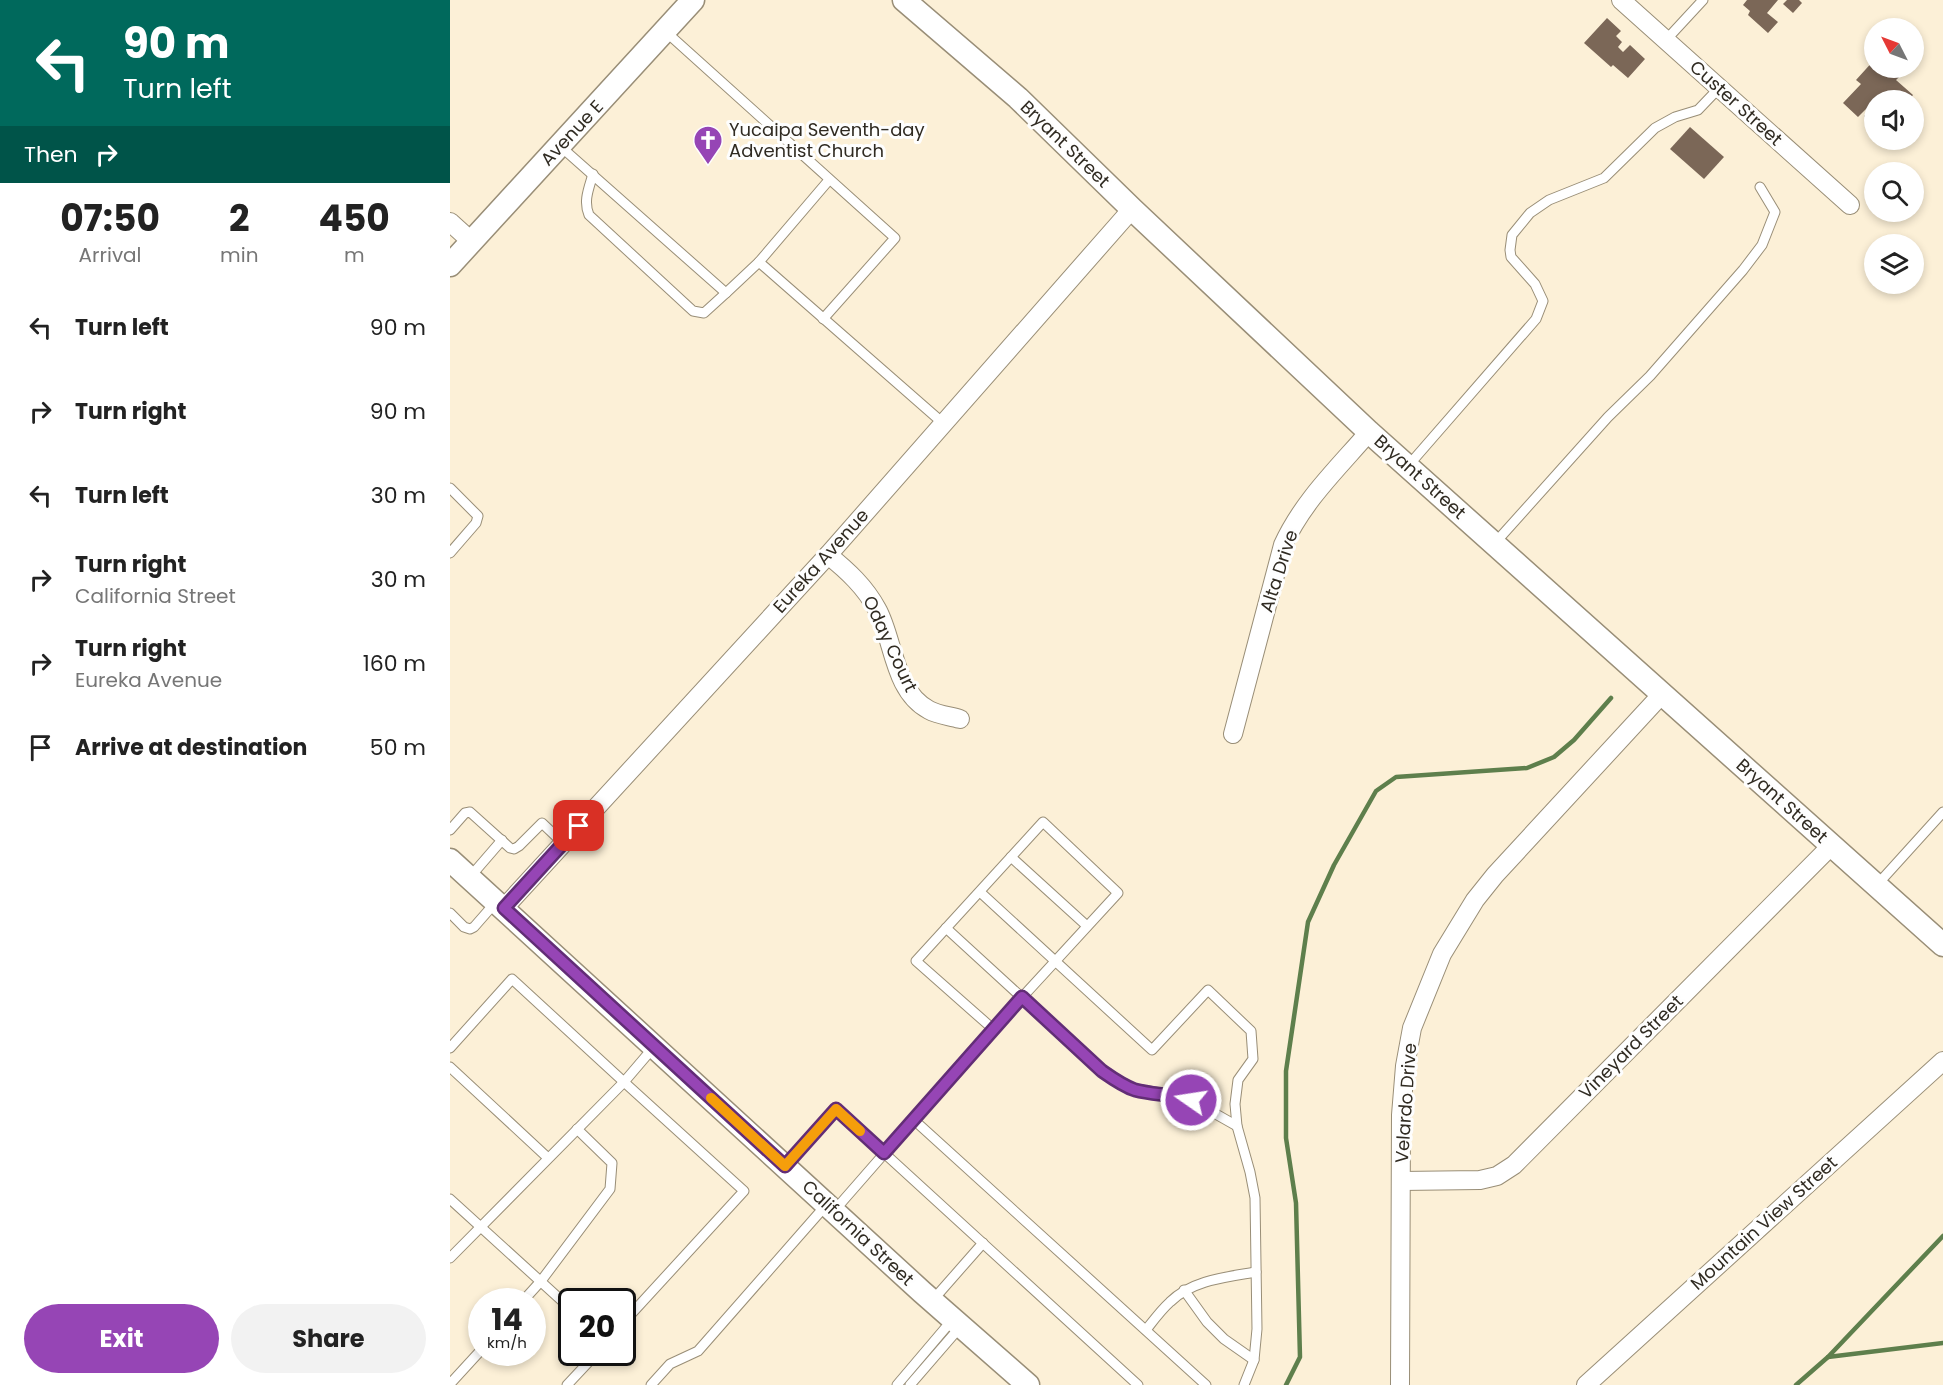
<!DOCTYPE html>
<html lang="en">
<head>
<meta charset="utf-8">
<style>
	:root { --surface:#fff; --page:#f2f2f2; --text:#222; --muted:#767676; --accent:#9645b5 }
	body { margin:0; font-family:Poppins,sans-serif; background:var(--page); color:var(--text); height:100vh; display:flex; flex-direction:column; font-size:22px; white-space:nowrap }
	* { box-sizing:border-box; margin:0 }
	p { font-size:20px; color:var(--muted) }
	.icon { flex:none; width:33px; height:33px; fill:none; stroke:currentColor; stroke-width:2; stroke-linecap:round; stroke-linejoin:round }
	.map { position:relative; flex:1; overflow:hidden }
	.panel { display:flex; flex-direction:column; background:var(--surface); width:450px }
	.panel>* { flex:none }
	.banner { background:#00695c; color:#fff; overflow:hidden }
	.needle { width:39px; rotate:312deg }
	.controls { position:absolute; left:1414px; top:18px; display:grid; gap:12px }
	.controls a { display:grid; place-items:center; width:60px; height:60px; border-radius:50%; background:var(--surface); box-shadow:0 3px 9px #0003; font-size:30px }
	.speed { position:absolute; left:18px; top:1288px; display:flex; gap:12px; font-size:30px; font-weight:700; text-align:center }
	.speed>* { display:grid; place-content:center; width:78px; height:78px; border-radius:50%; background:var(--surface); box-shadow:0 3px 9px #0003; line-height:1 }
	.speed small { font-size:15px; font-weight:400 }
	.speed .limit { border:3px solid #111; border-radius:9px; background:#fff; color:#111 }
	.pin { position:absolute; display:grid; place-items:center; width:51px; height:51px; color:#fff; margin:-26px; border-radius:12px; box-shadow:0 3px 9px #0006 }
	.me { position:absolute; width:66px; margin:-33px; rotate:283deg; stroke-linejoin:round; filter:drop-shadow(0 0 4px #0008) }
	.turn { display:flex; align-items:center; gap:21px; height:126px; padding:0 24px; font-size:27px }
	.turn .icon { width:78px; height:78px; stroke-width:2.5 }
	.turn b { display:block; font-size:42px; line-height:51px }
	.then { display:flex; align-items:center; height:57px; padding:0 24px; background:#0003; gap:12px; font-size:22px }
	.eta { display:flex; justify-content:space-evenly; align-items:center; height:102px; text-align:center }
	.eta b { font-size:36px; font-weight:700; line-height:42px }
	.cta { display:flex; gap:12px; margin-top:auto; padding:12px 24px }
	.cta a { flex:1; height:69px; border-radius:36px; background:var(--accent); color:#fff; font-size:24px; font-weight:700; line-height:69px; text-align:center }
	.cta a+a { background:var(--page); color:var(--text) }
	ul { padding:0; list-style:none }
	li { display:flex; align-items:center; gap:18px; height:84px; padding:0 24px }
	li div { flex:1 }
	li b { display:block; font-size:22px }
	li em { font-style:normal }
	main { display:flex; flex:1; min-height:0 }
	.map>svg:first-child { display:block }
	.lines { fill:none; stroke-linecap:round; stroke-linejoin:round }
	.stream { stroke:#5e7f4c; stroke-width:4.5 }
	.building { fill:#7b6757 }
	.service-casing { stroke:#998e77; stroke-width:11 }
	.minor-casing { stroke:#998e77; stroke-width:20 }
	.tertiary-casing { stroke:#998e77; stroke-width:25 }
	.service { stroke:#fff; stroke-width:9 }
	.minor { stroke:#fff; stroke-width:18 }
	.tertiary { stroke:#fff; stroke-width:22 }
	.route-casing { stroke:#622d76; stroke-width:15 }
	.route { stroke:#9645b5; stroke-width:10 }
	.slow { stroke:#f59e0b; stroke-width:10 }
	.labels { text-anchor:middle; stroke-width:6; stroke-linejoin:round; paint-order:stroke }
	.street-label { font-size:18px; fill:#302b22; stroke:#fefefe }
	.poi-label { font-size:18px; fill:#302b22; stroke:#fefefe; text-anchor:start }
</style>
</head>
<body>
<main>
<section class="panel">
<div class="banner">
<div class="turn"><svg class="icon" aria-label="left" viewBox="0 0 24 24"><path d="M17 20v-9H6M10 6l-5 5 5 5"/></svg><div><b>90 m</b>Turn left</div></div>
<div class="then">Then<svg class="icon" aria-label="right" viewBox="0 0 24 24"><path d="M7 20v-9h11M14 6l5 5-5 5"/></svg></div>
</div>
<div class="eta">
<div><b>07:50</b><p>Arrival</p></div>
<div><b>2</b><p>min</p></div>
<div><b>450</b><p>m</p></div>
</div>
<ul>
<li><svg class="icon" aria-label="left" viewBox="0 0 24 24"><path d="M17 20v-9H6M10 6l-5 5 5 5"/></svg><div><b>Turn left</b></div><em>90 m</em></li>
<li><svg class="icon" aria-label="right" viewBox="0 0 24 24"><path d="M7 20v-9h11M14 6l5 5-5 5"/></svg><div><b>Turn right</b></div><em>90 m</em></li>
<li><svg class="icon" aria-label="left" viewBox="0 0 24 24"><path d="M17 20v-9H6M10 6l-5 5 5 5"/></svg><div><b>Turn left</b></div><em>30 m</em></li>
<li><svg class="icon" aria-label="right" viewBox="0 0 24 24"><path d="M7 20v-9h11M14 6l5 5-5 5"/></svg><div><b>Turn right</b><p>California Street</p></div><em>30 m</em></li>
<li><svg class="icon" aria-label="right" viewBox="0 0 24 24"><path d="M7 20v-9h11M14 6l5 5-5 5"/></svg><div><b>Turn right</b><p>Eureka Avenue</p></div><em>160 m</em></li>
<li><svg class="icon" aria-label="arrive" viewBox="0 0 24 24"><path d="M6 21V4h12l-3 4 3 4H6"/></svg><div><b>Arrive at destination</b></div><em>50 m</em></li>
</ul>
<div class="cta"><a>Exit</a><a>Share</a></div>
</section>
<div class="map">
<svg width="1493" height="1385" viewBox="0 0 1493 1385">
	<rect width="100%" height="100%" fill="#fcf0d7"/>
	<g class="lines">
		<g class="stream">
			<path d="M1378,1357L1493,1343"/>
			<path d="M836,1385L850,1357L846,1203L836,1138V1071L858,922L884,865L926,791L946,777L1077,768L1104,757L1124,740L1161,698"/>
			<path d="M1346,1385L1378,1357L1493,1236"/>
		</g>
	</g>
	<g class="building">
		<path d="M1297,0H1328L1317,13L1328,22L1318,33L1298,15L1300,11L1293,5Z"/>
		<path d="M1337,0H1349L1352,3L1343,13L1333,4Z"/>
		<path d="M1157,18L1171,31L1166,36L1172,42L1168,47L1173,52L1180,45L1195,59L1178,78L1163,65L1161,67L1134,43Z"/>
		<path d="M1425,59V68L1434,69L1436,68H1443L1451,75L1446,80L1463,95L1459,100H1425V126L1414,116L1419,112L1416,109L1408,117L1393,103L1411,84L1406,80Z"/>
		<path d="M1240,127L1274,157L1254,179L1220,149Z"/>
	</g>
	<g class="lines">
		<g class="service-casing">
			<g id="service">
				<path d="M215,31L445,238L373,319"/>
				<path d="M1216,40L1253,0"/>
				<path d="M110,146L276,293L309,262L494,424"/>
				<path d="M143,174C139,188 133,201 139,215L243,311L254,313L276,293"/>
				<path d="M309,262L379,180"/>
				<path d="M958,466L1086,319L1093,301L1085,284L1061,257L1060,250L1062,235L1080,213L1099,200L1154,178L1205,128L1225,117L1248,110L1269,88"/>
				<path d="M0,488L28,516L26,523L0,553"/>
				<path d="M1045,543L1158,417L1200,376L1293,270L1312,245L1325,212L1310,187"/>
				<path d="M593,822L668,893L543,1029L466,961Z"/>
				<path d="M0,830L15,813L20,812L60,848L64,849L69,846L92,823L113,843"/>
				<path d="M561,857L637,926"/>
				<path d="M20,877L52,840"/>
				<path d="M1426,886L1493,812"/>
				<path d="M530,892L702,1050L758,990L801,1031L803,1059L788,1080L785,1104L787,1126L800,1172L805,1198L807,1329L804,1360L794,1385"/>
				<path d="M0,913L14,927L20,929L24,927L45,903"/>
				<path d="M496,928L652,1071L684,1089L726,1095L741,1100L787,1126"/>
				<path d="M0,1048L62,979L174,1082L203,1048"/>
				<path d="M0,1067L98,1158"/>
				<path d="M464,1120L756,1385"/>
				<path d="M335,1166L386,1109L688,1385"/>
				<path d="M0,1199L122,1310"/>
				<path d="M384,1211L543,1029"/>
				<path d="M0,1258L174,1082L294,1191L172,1324"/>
				<path d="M734,1290L757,1322L774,1339L804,1360"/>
				<path d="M482,1301L533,1243"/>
				<path d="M72,1302L91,1281L160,1189L162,1163L127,1129"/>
				<path d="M696,1330C703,1321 711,1310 720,1302C742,1280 777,1277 806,1272"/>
				<path d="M0,1384L32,1349"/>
				<path d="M117,1385L147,1353"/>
				<path d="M201,1385L220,1364L248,1351L377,1204"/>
				<path d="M447,1385L503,1319"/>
				<path d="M460,1385L511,1326"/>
			</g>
		</g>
		<g class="minor-casing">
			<g id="minor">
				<path d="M1171,0L1400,205"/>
				<path d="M0,222L21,241"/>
				<path d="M378,555C398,571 415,587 427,609C444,639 443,691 479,710C488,715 500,716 510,719"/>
				<path d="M783,734L833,545C853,501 888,468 919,432"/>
				<path d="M54,908L378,555L682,209"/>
				<path d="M951,1181L1030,1180L1047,1176L1064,1165L1381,846"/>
				<path d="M950,1385L951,1115L955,1066L962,1028L992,954L1025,900L1045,875L1213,693"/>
				<path d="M1136,1385L1493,1061"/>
			</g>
		</g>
		<g class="tertiary-casing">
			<g id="tertiary">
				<path d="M454,0L568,98L682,209L919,432L1493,945"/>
				<path d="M0,265L243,0"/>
				<path d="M0,860L472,1292L578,1385"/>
			</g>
		</g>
		<use href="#service" class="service"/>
		<use href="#minor" class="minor"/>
		<use href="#tertiary" class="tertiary"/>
	</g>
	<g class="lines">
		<g class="route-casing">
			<path id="route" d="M129,826L54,908L335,1166L386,1109L434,1153L572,997L652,1071C662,1078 673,1086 685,1090C704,1095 723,1094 741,1100"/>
		</g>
		<use href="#route" class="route"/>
		<path class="slow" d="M261,1098L335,1166L386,1109L410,1131"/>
	</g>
	<defs>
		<g id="church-pin" transform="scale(1.5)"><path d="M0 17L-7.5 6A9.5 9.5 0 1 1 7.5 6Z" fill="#9645b5" stroke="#fefefe"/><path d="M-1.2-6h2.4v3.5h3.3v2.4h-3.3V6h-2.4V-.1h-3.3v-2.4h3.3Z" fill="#fff"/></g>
	</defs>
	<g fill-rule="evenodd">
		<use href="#church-pin" x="258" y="140"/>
	</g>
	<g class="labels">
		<g class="street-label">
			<text transform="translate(1286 103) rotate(42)" y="6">Custer Street</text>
			<text transform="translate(122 133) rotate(-47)" y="6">Avenue E</text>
			<text transform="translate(615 144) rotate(44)" y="6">Bryant Street</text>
			<text transform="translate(970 477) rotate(42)" y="6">Bryant Street</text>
			<text transform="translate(371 561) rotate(-48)" y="6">Eureka Avenue</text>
			<text transform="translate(829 571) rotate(-72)" y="6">Alta Drive</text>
			<text transform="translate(440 644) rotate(65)" y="6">Oday Court</text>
			<text transform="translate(1332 801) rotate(42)" y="6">Bryant Street</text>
			<text transform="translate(1181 1047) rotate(-45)" y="6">Vineyard Street</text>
			<text transform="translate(956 1103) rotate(-86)" y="6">Velardo Drive</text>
			<text transform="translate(1314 1223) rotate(-42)" y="6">Mountain View Street</text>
			<text transform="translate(408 1233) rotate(43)" y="6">California Street</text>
		</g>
		<g class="poi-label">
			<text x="279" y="136">Yucaipa Seventh-day<tspan x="279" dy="21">Adventist Church</tspan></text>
		</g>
	</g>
</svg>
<div class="controls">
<a><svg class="needle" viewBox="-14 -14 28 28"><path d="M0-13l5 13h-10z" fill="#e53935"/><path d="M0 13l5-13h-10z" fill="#767676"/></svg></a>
<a><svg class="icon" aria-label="sound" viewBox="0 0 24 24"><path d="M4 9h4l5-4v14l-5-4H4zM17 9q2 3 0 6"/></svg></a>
<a><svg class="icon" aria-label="search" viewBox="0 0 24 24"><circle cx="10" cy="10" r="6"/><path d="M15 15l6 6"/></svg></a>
<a><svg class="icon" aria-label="layers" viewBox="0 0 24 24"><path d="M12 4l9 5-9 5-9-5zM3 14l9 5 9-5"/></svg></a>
</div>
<div class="speed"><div>14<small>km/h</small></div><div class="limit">20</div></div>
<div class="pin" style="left:129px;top:826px;background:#d93025"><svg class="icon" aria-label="arrive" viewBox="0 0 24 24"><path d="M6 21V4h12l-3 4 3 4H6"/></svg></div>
<svg class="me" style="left:741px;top:1100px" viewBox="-20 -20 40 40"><circle r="17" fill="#9645b5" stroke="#fff" stroke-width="3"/><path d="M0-11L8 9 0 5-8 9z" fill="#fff"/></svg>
</div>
</main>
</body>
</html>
